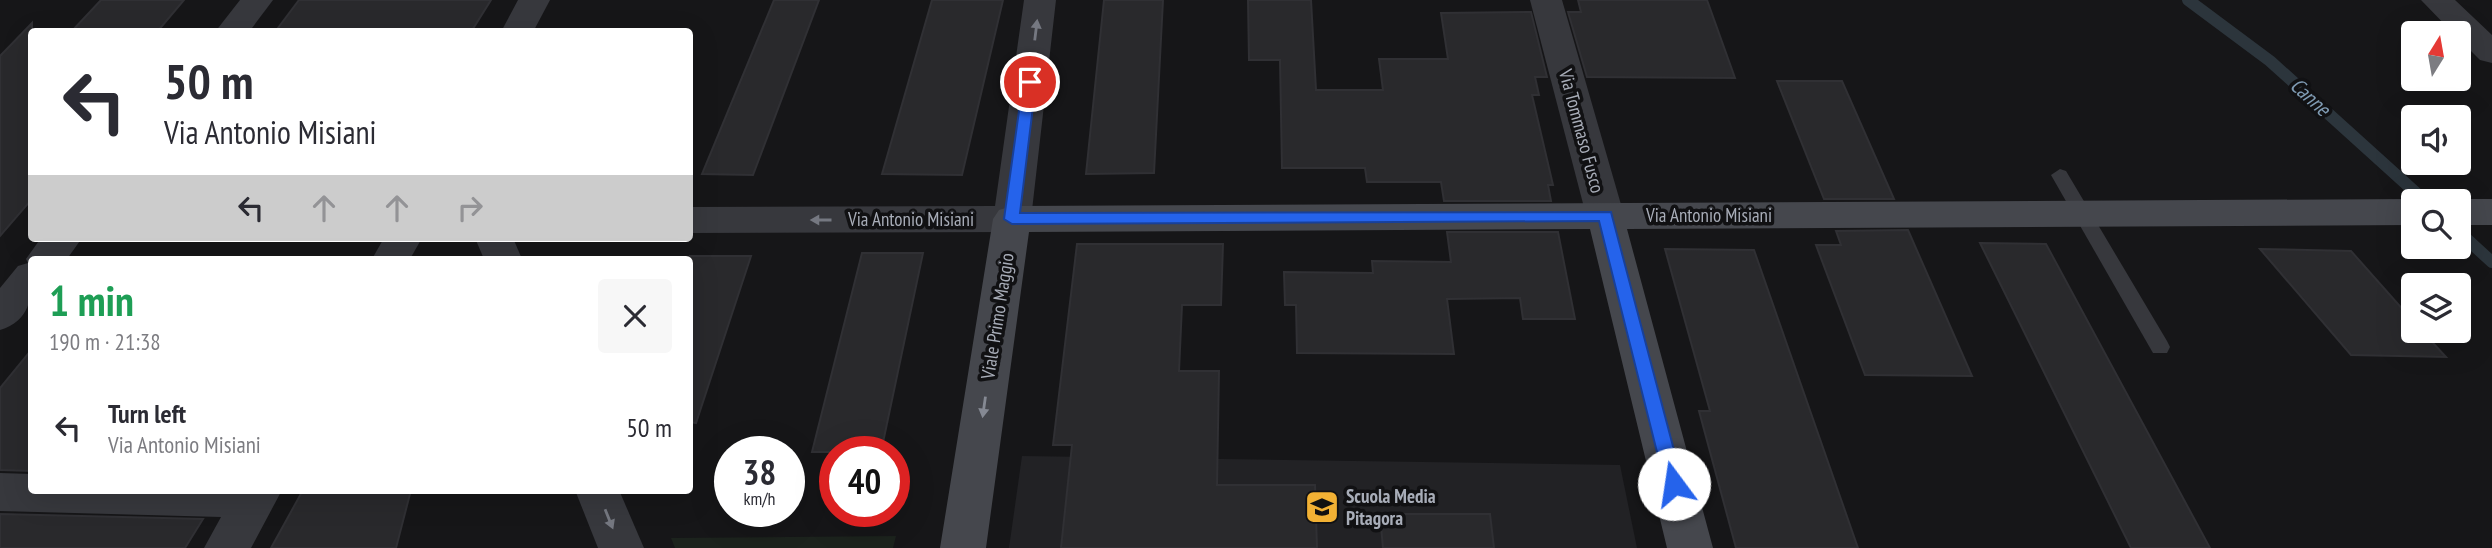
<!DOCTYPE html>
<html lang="en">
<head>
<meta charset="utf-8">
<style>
	:root { --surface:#fff; --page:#f7f7f7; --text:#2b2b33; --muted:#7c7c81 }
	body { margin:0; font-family:"PT Sans Narrow",sans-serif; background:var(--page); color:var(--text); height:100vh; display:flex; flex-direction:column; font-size:26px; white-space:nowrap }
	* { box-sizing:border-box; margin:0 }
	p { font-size:23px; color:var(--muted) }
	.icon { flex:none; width:38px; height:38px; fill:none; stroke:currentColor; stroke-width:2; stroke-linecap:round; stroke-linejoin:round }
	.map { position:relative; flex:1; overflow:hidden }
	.drawer { position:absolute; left:28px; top:256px; width:665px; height:238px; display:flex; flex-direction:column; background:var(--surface); border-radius:7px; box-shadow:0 7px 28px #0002 }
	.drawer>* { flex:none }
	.top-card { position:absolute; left:28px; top:28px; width:665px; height:214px; border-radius:7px; box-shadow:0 7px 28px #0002; background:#fff; color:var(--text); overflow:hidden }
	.needle { width:46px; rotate:11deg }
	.tools { position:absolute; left:2401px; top:21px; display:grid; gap:14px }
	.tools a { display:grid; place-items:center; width:70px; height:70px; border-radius:7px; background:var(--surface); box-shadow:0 7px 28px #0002; font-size:35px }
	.speed { position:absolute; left:714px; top:436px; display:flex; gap:14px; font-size:35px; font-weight:700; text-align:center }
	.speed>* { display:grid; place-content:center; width:91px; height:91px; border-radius:50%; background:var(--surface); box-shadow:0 7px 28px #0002; line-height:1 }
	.speed small { font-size:18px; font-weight:400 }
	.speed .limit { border:10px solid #d22; background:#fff; color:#111 }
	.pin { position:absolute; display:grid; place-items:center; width:60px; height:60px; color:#fff; margin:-30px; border:4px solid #fff; border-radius:50%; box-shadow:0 2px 7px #0007 }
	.me { position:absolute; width:77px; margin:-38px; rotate:346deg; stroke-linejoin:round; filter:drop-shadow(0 0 5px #0008) }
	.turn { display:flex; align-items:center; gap:24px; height:147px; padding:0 21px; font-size:32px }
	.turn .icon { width:91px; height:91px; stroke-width:2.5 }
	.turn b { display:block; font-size:49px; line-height:60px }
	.lanes { display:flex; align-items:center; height:66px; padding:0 21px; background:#0003; justify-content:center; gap:35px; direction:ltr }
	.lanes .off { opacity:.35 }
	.round { display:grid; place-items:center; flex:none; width:74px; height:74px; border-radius:7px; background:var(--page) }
	.headline { display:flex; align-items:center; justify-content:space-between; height:119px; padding:0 21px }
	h1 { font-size:42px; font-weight:700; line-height:52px; color:#1e9e55 }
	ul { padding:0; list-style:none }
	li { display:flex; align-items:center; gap:21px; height:105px; padding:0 21px }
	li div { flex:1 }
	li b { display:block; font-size:26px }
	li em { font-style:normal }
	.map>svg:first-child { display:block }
	.built { fill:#222225 }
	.green { fill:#1c231d }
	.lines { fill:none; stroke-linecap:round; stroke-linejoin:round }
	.stream { stroke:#2c353c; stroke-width:12 }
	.building { fill:#29292c; stroke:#303034; stroke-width:2 }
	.lane { fill:#37383d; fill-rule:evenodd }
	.street { fill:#37383d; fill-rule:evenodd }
	.secondary { fill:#45474d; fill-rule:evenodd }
	.oneway { fill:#757881 }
	.oneway2 { fill:#858993 }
	.route { fill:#2563eb; stroke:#184099; stroke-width:2 }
	.labels { text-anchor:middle; stroke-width:7; stroke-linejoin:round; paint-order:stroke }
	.street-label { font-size:19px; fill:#a8adb8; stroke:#111113 }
	.poi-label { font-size:19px; font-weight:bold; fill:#a8adb8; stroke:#111113; text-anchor:start }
	.water-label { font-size:21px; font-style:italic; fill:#7f9bb3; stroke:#111113 }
</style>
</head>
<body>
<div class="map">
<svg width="2492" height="548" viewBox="0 0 2492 548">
	<rect width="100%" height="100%" fill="#161618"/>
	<path class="built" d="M1022,456L1620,465L1637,548H1009Z"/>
	<path class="green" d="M896,536L893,548H675L671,538Z"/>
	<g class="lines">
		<g class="stream">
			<path d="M2188,0L2270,61L2425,201"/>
			<path d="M2459,232L2492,262"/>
		</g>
	</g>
	<g class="building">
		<path d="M101,0H184L157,32H71Z"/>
		<path d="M299,0H491L471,32H275Z"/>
		<path d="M774,0H819L753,175L702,174Z"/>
		<path d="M932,0H1003L962,175L882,174Z"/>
		<path d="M1104,0H1163L1154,173L1086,174Z"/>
		<path d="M1248,0H1311L1316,90H1383L1379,59H1448L1441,13L1531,12L1547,77H1535L1539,95H1532L1553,185H1548L1551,201H1444L1441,182H1367L1365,168H1282L1280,60H1249Z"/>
		<path d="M1578,0H1707L1735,78L1587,77L1568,12H1581Z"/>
		<path d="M32,23V199L0,236V56Z"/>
		<path d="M1777,81H1842L1894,199H1824Z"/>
		<path d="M1908,230L1972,376L1865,375L1816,245H1841L1836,231Z"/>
		<path d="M1447,232H1558L1575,319H1523L1520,298L1447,299L1454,354L1297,353L1296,305H1285L1284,272L1373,273L1372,261L1451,262Z"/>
		<path d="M1980,243L2046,244L2210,548H2131Z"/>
		<path d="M1077,244H1223L1221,305H1182L1179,371H1219L1217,485H1315L1317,548H1061L1072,445H1053Z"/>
		<path d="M1665,249L1754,250L1858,548H1736L1699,411H1710Z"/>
		<path d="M2260,249L2351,251L2413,321V331H2422L2446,357L2351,355Z"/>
		<path d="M862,253H923L881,452H812Z"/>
		<path d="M690,256H751L696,423L690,422Z"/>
		<path d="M32,349V471L0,470V388Z"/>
		<path d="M303,490H411L396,548H271Z"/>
		<path d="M0,514L203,519L185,548H0Z"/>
		<path d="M1380,514H1490L1494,548H1383Z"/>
	</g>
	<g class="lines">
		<path class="lane" d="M2060,169L2066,171L2167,341L2170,347L2167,353H2153L2051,175Z"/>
		<g class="street">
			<path d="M240,0H273L249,32H215Z"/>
			<path d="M518,0H550L533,32H501Z"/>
			<path d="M1024,0H1056L1031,219L1025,228L1012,232L690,233V207L995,206Z"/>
			<path d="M1530,0H1562L1624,215L1618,224L1605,228L1592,224L1586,215Z"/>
			<path d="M2421,0H2455L2492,35V63L2480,60L2459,39V33H2453Z"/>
			<path d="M41,238H82L67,259H32C32,290 35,319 0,330V288L18,266L28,263L26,259Z"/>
			<path d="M384,238H422L410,259H372Z"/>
			<path d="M475,238H513L522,259H484Z"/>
			<path d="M0,473L32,474V490H282L251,548H204L221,517L0,511Z"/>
			<path d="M575,490H619L644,548H598Z"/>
		</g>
		<g class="secondary">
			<path d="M2413,199L2421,201H2413V225L1627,229L1713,548H1667L1590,229L1029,232L986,548H940L993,219L999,210L1012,206Z"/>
			<path d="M2459,199H2492V225H2459V201H2451Z"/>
		</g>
	</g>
	<defs><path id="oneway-solid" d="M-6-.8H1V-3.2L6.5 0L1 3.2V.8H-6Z" transform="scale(1.75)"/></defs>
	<g class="oneway">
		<use href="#oneway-solid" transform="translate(1036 30) rotate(-83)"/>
		<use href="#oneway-solid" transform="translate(821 220) rotate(180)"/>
		<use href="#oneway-solid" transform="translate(609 519) rotate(68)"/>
	</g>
	<use class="oneway2" href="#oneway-solid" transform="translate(984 407) rotate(98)"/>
	<path class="route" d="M1030,78L1036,82L1020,213L1611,212L1683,484L1680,489H1667L1665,484L1599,221L1012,224L1004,219L1023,82Z"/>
	<defs>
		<g id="school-square" transform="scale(1.75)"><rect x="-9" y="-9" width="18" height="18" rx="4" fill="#f2b134" stroke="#111113"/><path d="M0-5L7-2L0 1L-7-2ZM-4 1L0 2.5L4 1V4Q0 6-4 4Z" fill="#111"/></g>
	</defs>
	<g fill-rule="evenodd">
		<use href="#school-square" x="1322" y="507"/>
	</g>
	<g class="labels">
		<g class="street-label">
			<text transform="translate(1582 131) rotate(75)" y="7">Via Tommaso Fusco</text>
			<text x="1709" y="222">Via Antonio Misiani</text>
			<text x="911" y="226">Via Antonio Misiani</text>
			<text transform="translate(997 316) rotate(-81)" y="7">Viale Primo Maggio</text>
		</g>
		<g class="poi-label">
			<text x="1346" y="503">Scuola Media<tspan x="1346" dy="22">Pitagora</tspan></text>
		</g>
		<g class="water-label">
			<text transform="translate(2310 97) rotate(42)" y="7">Canne</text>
		</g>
	</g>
</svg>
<div class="tools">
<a><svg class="needle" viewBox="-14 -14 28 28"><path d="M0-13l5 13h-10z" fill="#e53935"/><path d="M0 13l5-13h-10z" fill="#7c7c81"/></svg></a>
<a><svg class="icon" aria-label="sound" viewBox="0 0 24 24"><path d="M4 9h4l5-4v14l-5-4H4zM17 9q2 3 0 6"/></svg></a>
<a><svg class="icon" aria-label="search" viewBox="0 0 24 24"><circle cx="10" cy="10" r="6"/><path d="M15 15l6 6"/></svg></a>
<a><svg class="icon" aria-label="layers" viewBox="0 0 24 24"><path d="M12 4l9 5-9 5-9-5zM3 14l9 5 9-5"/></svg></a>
</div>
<div class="speed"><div>38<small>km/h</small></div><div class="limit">40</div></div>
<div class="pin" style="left:1030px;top:82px;background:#d93025"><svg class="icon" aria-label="arrive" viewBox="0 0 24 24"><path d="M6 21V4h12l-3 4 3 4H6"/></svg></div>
<svg class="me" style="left:1674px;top:484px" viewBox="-20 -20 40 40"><circle r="19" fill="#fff"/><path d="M0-13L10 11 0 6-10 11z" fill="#2563eb"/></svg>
<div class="top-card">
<div class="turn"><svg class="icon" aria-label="left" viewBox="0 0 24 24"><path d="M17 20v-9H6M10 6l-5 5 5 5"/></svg><div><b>50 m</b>Via Antonio Misiani</div></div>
<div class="lanes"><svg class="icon" aria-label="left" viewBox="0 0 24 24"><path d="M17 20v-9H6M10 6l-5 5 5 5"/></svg><svg class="icon off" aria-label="ahead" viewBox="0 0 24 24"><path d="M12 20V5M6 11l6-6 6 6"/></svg><svg class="icon off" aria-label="ahead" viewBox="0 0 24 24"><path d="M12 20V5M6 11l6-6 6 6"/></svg><svg class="icon off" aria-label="right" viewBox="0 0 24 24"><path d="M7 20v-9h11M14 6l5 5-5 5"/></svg></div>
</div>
<section class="drawer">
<div class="headline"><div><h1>1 min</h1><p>190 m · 21:38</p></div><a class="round"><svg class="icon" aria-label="close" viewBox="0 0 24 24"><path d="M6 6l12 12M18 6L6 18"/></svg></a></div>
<ul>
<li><svg class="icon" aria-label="left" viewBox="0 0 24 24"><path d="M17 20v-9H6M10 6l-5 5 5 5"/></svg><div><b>Turn left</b><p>Via Antonio Misiani</p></div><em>50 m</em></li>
</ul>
</section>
</div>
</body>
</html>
